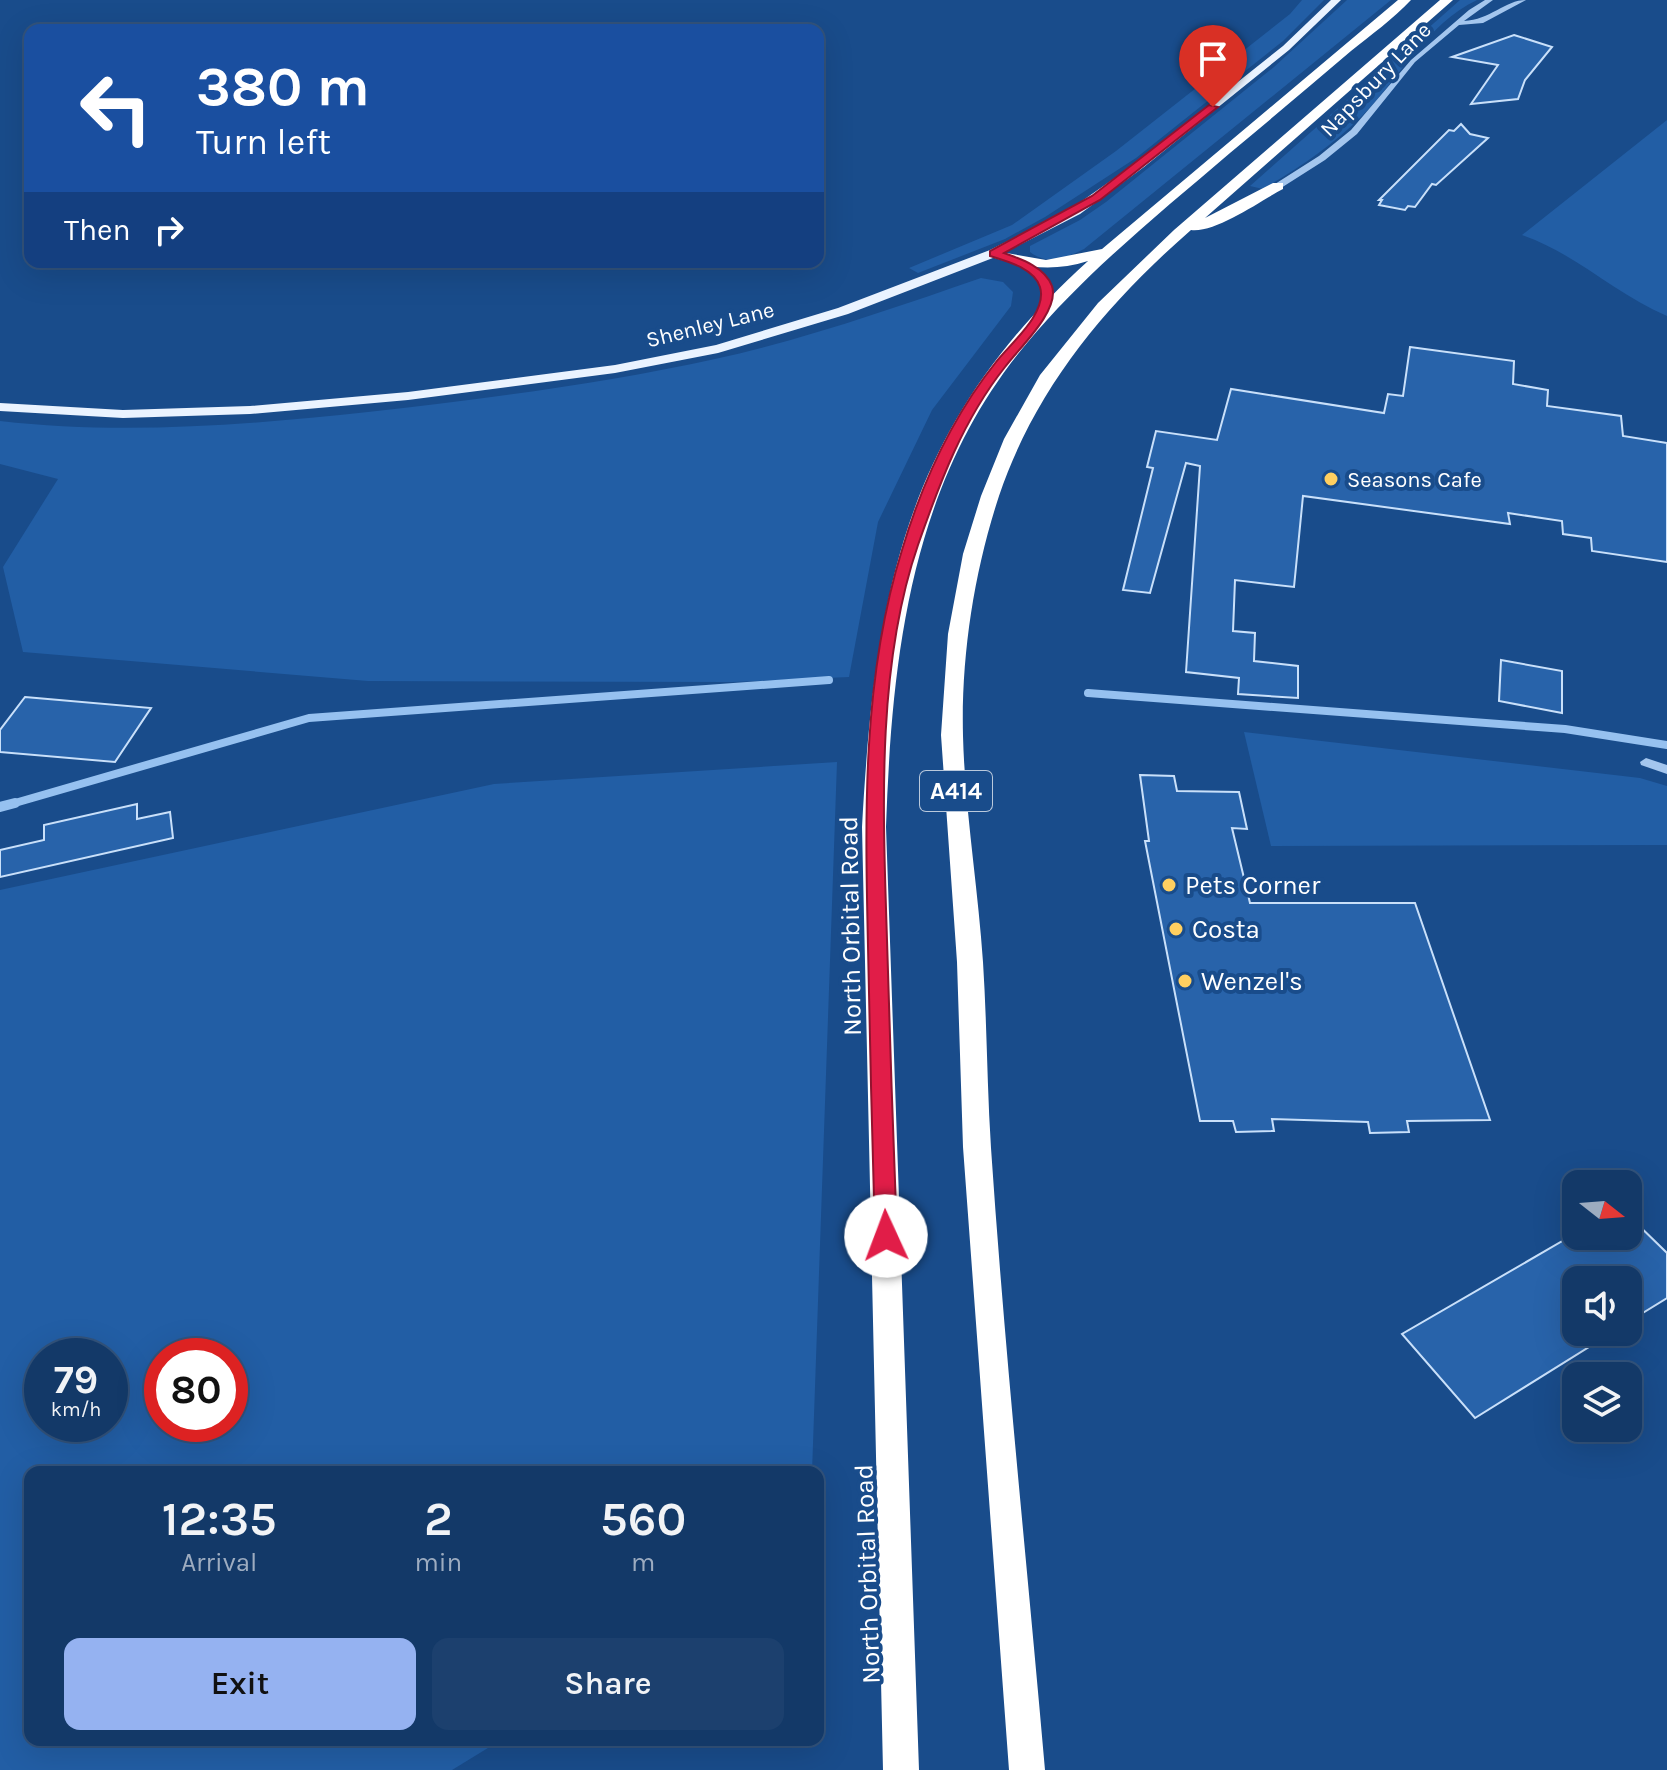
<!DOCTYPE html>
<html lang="en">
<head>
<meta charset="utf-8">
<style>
	:root { --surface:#133968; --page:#1c406e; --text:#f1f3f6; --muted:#9dacc0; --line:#32537c; --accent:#95b2f1 }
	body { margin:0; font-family:Karla,sans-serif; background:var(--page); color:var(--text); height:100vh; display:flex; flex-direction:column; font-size:30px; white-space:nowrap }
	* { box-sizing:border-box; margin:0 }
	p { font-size:26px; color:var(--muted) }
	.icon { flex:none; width:44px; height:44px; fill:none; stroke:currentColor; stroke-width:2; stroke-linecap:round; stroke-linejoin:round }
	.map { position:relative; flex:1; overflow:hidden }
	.side { position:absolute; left:24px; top:1466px; width:800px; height:280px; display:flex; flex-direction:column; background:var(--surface); border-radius:16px; box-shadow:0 8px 32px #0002,0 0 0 2px var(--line) }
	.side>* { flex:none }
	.guide { position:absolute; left:24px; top:24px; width:800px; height:244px; border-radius:16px; box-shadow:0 8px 32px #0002,0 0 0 2px var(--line); background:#1a4fa0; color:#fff; overflow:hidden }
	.needle { width:52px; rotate:107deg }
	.buttons { position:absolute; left:1562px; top:1170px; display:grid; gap:16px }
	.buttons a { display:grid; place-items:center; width:80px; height:80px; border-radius:16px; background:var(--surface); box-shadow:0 8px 32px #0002,0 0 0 2px var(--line); font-size:40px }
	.speed { position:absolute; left:24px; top:1338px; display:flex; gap:16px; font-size:40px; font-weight:700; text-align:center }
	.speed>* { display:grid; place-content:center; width:104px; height:104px; border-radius:50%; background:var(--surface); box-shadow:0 8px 32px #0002,0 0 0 2px var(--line); line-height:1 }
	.speed small { font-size:20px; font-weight:400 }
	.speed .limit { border:12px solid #d22; background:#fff; color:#111 }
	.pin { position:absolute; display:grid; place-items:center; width:68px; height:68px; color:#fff; margin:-82px -34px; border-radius:50% 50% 50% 0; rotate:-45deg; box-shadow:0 0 8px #0007 }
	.pin .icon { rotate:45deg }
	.me { position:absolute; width:88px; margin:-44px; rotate:358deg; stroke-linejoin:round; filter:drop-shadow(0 0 6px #0008) }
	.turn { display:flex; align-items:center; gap:28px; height:168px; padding:0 40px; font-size:36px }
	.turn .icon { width:104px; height:104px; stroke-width:2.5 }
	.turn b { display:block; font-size:56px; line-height:68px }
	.then { display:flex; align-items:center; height:76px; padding:0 40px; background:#0003; gap:16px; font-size:30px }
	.eta { display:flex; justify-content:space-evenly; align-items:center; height:136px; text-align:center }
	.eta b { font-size:48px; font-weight:600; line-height:56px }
	.button { display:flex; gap:16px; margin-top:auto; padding:16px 40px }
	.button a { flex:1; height:92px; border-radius:16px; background:var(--accent); color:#111; font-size:32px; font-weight:600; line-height:92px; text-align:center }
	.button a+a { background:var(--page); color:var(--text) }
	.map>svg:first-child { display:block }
	.green { fill:#225ea5; fill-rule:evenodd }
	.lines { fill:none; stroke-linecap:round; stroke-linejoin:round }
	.stream-far1 { stroke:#96c1f0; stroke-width:8 }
	.stream { stroke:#96c1f0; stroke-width:10 }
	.building { fill:#2863aa; stroke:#c9e0fa; stroke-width:2 }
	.minor { fill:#a4c6ee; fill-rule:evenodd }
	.major { fill:#eaf3ff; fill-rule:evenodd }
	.highway { fill:#fff; fill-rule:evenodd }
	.route { fill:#e11d48; stroke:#92132f; stroke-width:2 }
	.poi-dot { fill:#ffcf60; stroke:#194c8b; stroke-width:3 }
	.labels { text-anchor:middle; stroke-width:8; stroke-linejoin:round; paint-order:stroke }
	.far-street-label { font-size:22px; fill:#fff; stroke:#194c8b }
	.far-poi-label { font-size:22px; fill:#fff; stroke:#194c8b; text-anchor:start }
	.shield { fill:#194c8b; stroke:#bac9dc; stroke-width:2 }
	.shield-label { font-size:24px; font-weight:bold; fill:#fff }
	.poi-label { font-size:26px; fill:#fff; stroke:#194c8b; text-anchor:start }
	.street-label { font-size:26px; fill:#fff; stroke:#194c8b }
</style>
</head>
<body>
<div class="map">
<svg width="1667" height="1770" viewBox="0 0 1667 1770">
	<rect width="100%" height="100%" fill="#194c8b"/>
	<g class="green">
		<path d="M1302,0H1324L1283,41L1136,158L1045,217L1005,239L918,273L909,268L1012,225L1116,151L1290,14Z"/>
		<path d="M1347,0H1391L1084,249C1066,258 1048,266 1030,252V246L1080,220L1106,202L1274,67Z"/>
		<path d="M1460,0H1477C1427,24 1400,77 1363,115C1333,145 1299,168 1263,189L1250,186Z"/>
		<path d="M1667,120V316C1615,294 1575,253 1522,235Z"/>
		<path d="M981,278L1003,282L1013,292L1011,306L932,410L878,522L849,677L732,682L368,681L23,652L3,567L58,479L0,464V421C121,435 248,425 368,412C484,399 601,384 715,359C806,339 894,308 981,278Z"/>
		<path d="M1244,732L1640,778L1667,786V845L1271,846Z"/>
		<path d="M837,762L812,1472H30V1740H501L452,1770H0V890L494,784ZM42,1356H110V1424H42ZM162,1356H230V1424H162Z"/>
	</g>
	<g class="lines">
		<g class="stream-far1">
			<path d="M1088,693L1565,729L1667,745"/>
			<path d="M8,805L309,718L829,680"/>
		</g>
		<path class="stream" d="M0,807L15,803"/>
	</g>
	<g class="building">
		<path d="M1514,35L1552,47L1525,80L1518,99L1471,104L1498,65L1452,57Z"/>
		<path d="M1461,124L1470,134L1488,138L1436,185L1432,184L1415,207L1408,206L1405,210L1379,205L1382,200H1379L1449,130L1454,131Z"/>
		<path d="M1410,347L1514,361L1513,384L1548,390L1547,406L1621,416L1623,436L1667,443V562L1592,551L1591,538L1563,534L1562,521L1508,513L1510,524L1303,496L1294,587L1235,580L1233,631L1255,633L1254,661L1298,666V698L1238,694L1239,678L1186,672L1200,466L1186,463L1150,593L1123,590L1153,468L1147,467L1156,431L1217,440L1231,389L1384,413L1388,394L1403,396Z"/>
		<path d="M1501,660L1562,671V713L1499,701Z"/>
		<path d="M25,697L151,708L115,762L0,752V730Z"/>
		<path d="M1140,775L1174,776L1177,791L1239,792L1247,829L1232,828L1250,903H1415L1490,1120L1407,1121L1409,1132L1370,1133L1368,1122L1272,1119L1274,1131L1236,1132L1233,1121H1200L1145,841H1149Z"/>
		<path d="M137,804V819L170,812L173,838L0,877V850L44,840V825Z"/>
		<path d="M1628,1215L1667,1253V1298L1628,1322V1280H1576V1332H1613L1475,1418L1402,1334L1571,1236H1628Z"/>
	</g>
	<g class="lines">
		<g class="minor">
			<path d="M1485,0H1493L1464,21C1490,20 1505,0 1526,0L1483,23L1459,25L1415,62L1357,134L1325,160L1281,188H1275V184L1319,156L1351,130L1411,60L1469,10Z"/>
			<path d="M1646,758L1667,765V774L1641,765L1640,762Z"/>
		</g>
		<path class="major" d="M1331,0H1341L1289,50L1144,167L1080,214L998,256L848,314L718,353L615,373L408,400L250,414L123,418L0,411V403L123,410L250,406L408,392L615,365L716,345L838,308L990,250L1072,208L1136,163L1283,46Z"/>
		<g class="highway">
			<path d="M1398,0H1411C1393,19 1371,35 1351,51C1311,85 1271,119 1230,153C1160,213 1086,272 1027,343C911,481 892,654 886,827L919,1770H883L862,827C875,592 905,426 1088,261C1053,272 1024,268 989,256V250L1046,260L1102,249Z"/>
			<path d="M1440,0H1453L1205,218L1273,183H1283V189C1260,201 1216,233 1191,230C1106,304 1035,389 999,496C974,572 961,656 963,736C965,811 978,887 983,962C987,1024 987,1086 991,1148C1005,1356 1027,1563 1045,1770H1009L963,1147L957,962L941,735L948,634L963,554L981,496L1004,439L1040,375L1098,303L1174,230Z"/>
		</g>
	</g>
	<path class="route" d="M1209,105L1218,107L1100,200L1004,253C1021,259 1045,267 1052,286C1060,311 1019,348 1005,367C963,420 940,482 918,545C876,667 883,813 887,940C890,1039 893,1137 897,1236L893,1243L886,1246L878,1243L875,1236C872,1139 870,1043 868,946C865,814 862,678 902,550C922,483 952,417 996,362C1010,344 1048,313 1040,287C1034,268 1006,261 990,256V251L1092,196Z"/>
	<g class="poi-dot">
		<circle cx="1331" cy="479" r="8"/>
		<circle cx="1169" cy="885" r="8"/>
		<circle cx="1176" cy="929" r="8"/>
		<circle cx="1185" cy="981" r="8"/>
	</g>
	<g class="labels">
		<g class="far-street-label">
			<text transform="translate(1375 79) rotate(-46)" y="8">Napsbury Lane</text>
			<text transform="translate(710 324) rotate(-14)" y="8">Shenley Lane</text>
		</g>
		<g class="far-poi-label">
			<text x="1347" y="487">Seasons Cafe</text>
		</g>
		<rect class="shield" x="920" y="771" width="72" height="40" rx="6"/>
		<g class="shield-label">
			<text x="956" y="799">A414</text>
		</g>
		<g class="poi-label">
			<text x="1185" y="894">Pets Corner</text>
			<text x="1192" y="938">Costa</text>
			<text x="1201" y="990">Wenzel's</text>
		</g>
		<g class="street-label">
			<text transform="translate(850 926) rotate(-91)" y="9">North Orbital Road</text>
			<text transform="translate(867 1574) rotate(-92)" y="9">North Orbital Road</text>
		</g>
	</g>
</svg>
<div class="buttons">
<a><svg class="needle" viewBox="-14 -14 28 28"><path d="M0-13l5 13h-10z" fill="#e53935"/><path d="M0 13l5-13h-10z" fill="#9dacc0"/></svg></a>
<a><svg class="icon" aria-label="sound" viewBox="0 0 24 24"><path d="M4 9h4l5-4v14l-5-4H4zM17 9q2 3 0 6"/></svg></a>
<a><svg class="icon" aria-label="layers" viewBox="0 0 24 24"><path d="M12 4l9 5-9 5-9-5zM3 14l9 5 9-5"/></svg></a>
</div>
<div class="speed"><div>79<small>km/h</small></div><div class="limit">80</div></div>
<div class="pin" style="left:1213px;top:107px;background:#d93025"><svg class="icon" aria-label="arrive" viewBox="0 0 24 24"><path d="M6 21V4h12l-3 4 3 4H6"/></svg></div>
<svg class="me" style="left:886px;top:1236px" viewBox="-20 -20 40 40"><circle r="19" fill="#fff"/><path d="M0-13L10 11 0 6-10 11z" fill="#e11d48"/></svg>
<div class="guide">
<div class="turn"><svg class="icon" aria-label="left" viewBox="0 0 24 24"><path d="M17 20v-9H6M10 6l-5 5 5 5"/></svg><div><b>380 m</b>Turn left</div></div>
<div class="then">Then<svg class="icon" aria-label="right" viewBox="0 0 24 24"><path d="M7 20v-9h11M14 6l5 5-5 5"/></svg></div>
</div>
<section class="side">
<div class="eta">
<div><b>12:35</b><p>Arrival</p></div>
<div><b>2</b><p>min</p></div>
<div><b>560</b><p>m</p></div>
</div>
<div class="button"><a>Exit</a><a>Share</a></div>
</section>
</div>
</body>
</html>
